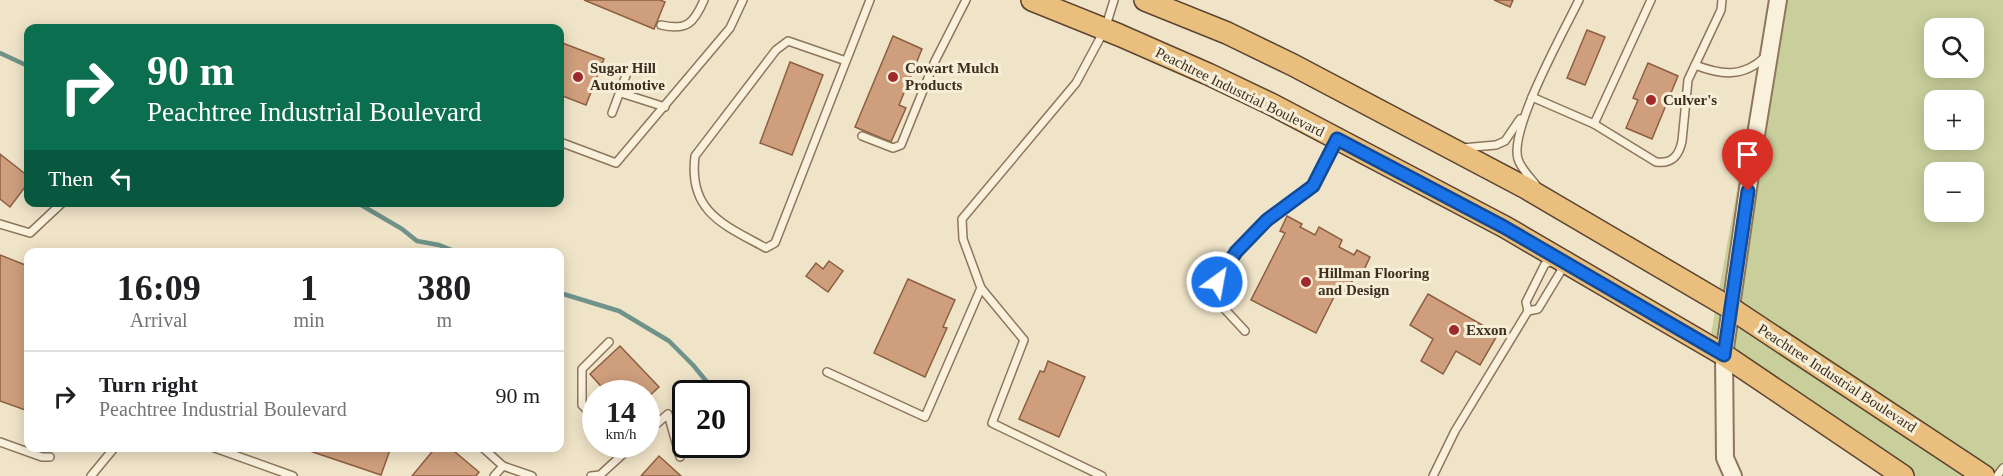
<!DOCTYPE html>
<html lang="en">
<head>
<meta charset="utf-8">
<style>
	:root { --surface:#fff; --page:#f6f6f6; --text:#202124; --muted:#757577; --line:#e0e0e0 }
	body { margin:0; font-family:Georgia,serif; background:var(--page); color:var(--text); height:100vh; display:flex; flex-direction:column; font-size:22px; white-space:nowrap }
	* { box-sizing:border-box; margin:0 }
	p { font-size:20px; color:var(--muted) }
	.icon { flex:none; width:33px; height:33px; fill:none; stroke:currentColor; stroke-width:2; stroke-linecap:round; stroke-linejoin:round }
	.map { position:relative; flex:1; overflow:hidden }
	.details { position:absolute; left:24px; top:248px; width:540px; height:204px; display:flex; flex-direction:column; background:var(--surface); border-radius:12px; box-shadow:0 3px 15px #0003 }
	.details>* { flex:none }
	.guide { position:absolute; left:24px; top:24px; width:540px; height:183px; border-radius:12px; box-shadow:0 3px 15px #0003; background:#0b6e4f; color:#fff; overflow:hidden }
	.controls { position:absolute; left:1924px; top:18px; display:grid; gap:12px }
	.controls a { display:grid; place-items:center; width:60px; height:60px; border-radius:12px; background:var(--surface); box-shadow:0 3px 15px #0003; font-size:30px }
	.speed { position:absolute; left:582px; top:380px; display:flex; gap:12px; font-size:30px; font-weight:700; text-align:center }
	.speed>* { display:grid; place-content:center; width:78px; height:78px; border-radius:50%; background:var(--surface); box-shadow:0 3px 15px #0003; line-height:1 }
	.speed small { font-size:15px; font-weight:400 }
	.speed .limit { border:3px solid #111; border-radius:9px; background:#fff; color:#111 }
	.pin { position:absolute; display:grid; place-items:center; width:51px; height:51px; color:#fff; margin:-62px -26px; border-radius:50% 50% 50% 0; rotate:-45deg; box-shadow:0 0 6px #0007 }
	.pin .icon { rotate:45deg }
	.me { position:absolute; width:66px; margin:-33px; rotate:32deg; stroke-linejoin:round; filter:drop-shadow(0 0 4px #0008) }
	.turn { display:flex; align-items:center; gap:21px; height:126px; padding:0 24px; font-size:27px }
	.turn .icon { width:78px; height:78px; stroke-width:2.5 }
	.turn b { display:block; font-size:42px; line-height:51px }
	.then { display:flex; align-items:center; height:57px; padding:0 24px; background:#0003; gap:12px; font-size:22px }
	.eta { display:flex; justify-content:space-evenly; align-items:center; height:102px; text-align:center }
	.eta b { font-size:36px; font-weight:600; line-height:42px }
	ul { padding:0; list-style:none }
	li { display:flex; align-items:center; gap:18px; height:90px; padding:0 24px; border-top:2px solid var(--line) }
	li div { flex:1 }
	li b { display:block; font-size:22px }
	li em { font-style:normal }
	.map>svg:first-child { display:block }
	.green { fill:#c9cf9b; fill-rule:evenodd }
	.lines { fill:none; stroke-linecap:round; stroke-linejoin:round }
	.stream { stroke:#6f938a; stroke-width:4.5 }
	.building { fill:#cf9f7d; stroke:#8d5f41; stroke-width:1.5 }
	.service-casing { stroke:#8d765c; stroke-width:10 }
	.tertiary-casing { stroke:#8d765c; stroke-width:20 }
	.trunk-casing { stroke:#5b4430; stroke-width:24 }
	.service { stroke:#faf1dc; stroke-width:7 }
	.tertiary { stroke:#faf1dc; stroke-width:16 }
	.trunk { stroke:#eabe7c; stroke-width:21 }
	.route-casing { stroke:#114b97; stroke-width:15 }
	.route { stroke:#1a73e8; stroke-width:10 }
	.poi-dot { fill:#9e2a2b; stroke:#f7eed8; stroke-width:2 }
	.labels { text-anchor:middle; stroke-width:6; stroke-linejoin:round; paint-order:stroke }
	.poi-label { font-size:15px; font-weight:bold; fill:#3d2e20; stroke:#f7eed8; text-anchor:start }
	.street-label { font-size:15px; fill:#3d2e20; stroke:#f7eed8 }
</style>
</head>
<body>
<div class="map">
<svg width="2003" height="476" viewBox="0 0 2003 476">
	<rect width="100%" height="100%" fill="#f0e4c8"/>
	<path class="green" d="M1771,0H2003V476H1899L1708,351ZM1935,28H1974V68H1935ZM1935,100H1974V140H1935ZM1935,172H1974V212H1935Z"/>
	<g class="lines">
		<g class="stream">
			<path d="M0,53L28,66"/>
			<path d="M356,202L402,229L417,241L439,245L457,252"/>
			<path d="M560,293L619,311L669,341L693,365L707,382L711,393"/>
		</g>
	</g>
	<g class="building">
		<path d="M584,0H660L665,2L654,29Z"/>
		<path d="M1494,0H1513L1510,7Z"/>
		<path d="M1587,30L1605,37L1585,85L1567,78Z"/>
		<path d="M893,36L922,49L899,105L906,108L891,142L855,127Z"/>
		<path d="M560,42L604,59L586,105L560,95Z"/>
		<path d="M790,62L823,75L792,155L760,143Z"/>
		<path d="M1648,63L1678,76L1652,139L1626,128L1638,100L1633,98Z"/>
		<path d="M0,154L28,176V183L10,207L0,199Z"/>
		<path d="M1287,216L1302,224L1300,227L1315,235L1319,227L1342,240L1339,247L1354,255L1357,250L1370,257L1363,272L1358,270L1345,295L1337,291L1316,333L1251,300L1285,233L1280,231Z"/>
		<path d="M0,255L28,266V411L0,401Z"/>
		<path d="M829,261L843,271L828,292L806,276L816,263L823,269Z"/>
		<path d="M908,279L955,300L943,327L947,328L925,377L874,353Z"/>
		<path d="M1428,294L1498,334L1480,365L1456,351L1443,374L1421,361L1433,339L1410,325Z"/>
		<path d="M620,346L659,387L646,399V393H607L590,374Z"/>
		<path d="M1048,361L1085,377L1059,437L1019,419L1040,371L1044,372Z"/>
		<path d="M298,447H391L381,475Z"/>
		<path d="M436,447H449L479,472L476,476H412Z"/>
		<path d="M659,456L681,476H641Z"/>
	</g>
	<g class="lines">
		<g class="service-casing">
			<g id="service">
				<path d="M661,25C687,31 694,23 704,0"/>
				<path d="M846,61L788,41L776,50L695,156C688,212 724,225 766,248L775,243L870,0"/>
				<path d="M1695,65C1721,75 1743,78 1765,57"/>
				<path d="M621,93L665,107"/>
				<path d="M1532,97L1594,124L1656,162C1672,164 1679,156 1682,141L1688,80L1721,10L1722,0"/>
				<path d="M612,113L628,70"/>
				<path d="M1594,124L1651,0"/>
				<path d="M862,136L893,148L901,145L935,61L966,0"/>
				<path d="M560,142L616,163L730,28L743,0"/>
				<path d="M1462,148L1496,145L1505,141L1520,119"/>
				<path d="M1536,185C1530,177 1521,169 1518,159C1509,129 1564,31 1579,0"/>
				<path d="M0,224L30,233L63,202"/>
				<path d="M1559,259L1561,271L1538,309L1528,311L1526,302L1545,264Z"/>
				<path d="M981,288L1024,340L992,423L1102,476"/>
				<path d="M1245,331L1219,303L1217,282L1236,252L1267,220L1313,186L1336,141"/>
				<path d="M827,372L925,417L981,288L963,239L962,219L1076,83L1105,29L1114,0"/>
				<path d="M596,419L582,405V369L609,342"/>
				<path d="M646,433L668,414L680,457"/>
				<path d="M0,442L42,457H50"/>
				<path d="M212,447L293,476"/>
				<path d="M482,447L503,466L532,476"/>
				<path d="M91,476L115,447"/>
				<path d="M494,476L503,466"/>
				<path d="M591,476L600,475L634,444"/>
				<path d="M1433,476L1455,431L1528,311"/>
				<path d="M1997,476L2003,468"/>
			</g>
		</g>
		<g class="tertiary-casing">
			<path id="tertiary" d="M1733,476L1725,458L1724,355L1754,147L1778,0"/>
		</g>
		<g class="trunk-casing">
			<g id="trunk">
				<path d="M1032,0L1119,35L1208,74L1273,105L1505,227L1724,355L1903,476"/>
				<path d="M1145,0L1227,33L1293,65L1526,188L1732,309L1984,476"/>
			</g>
		</g>
		<use href="#service" class="service"/>
		<use href="#tertiary" class="tertiary"/>
		<use href="#trunk" class="trunk"/>
	</g>
	<g class="lines">
		<g class="route-casing">
			<path id="route" d="M1217,282L1236,252L1267,220L1313,186L1337,139L1504,227L1724,355L1748,191"/>
		</g>
		<use href="#route" class="route"/>
	</g>
	<g class="poi-dot">
		<circle cx="578" cy="77" r="6"/>
		<circle cx="893" cy="77" r="6"/>
		<circle cx="1651" cy="100" r="6"/>
		<circle cx="1306" cy="282" r="6"/>
		<circle cx="1454" cy="330" r="6"/>
	</g>
	<g class="labels">
		<g class="poi-label">
			<text x="590" y="73">Sugar Hill<tspan x="590" dy="17">Automotive</tspan></text>
			<text x="905" y="73">Cowart Mulch<tspan x="905" dy="17">Products</tspan></text>
			<text x="1663" y="105">Culver's</text>
			<text x="1318" y="278">Hillman Flooring<tspan x="1318" dy="17">and Design</tspan></text>
			<text x="1466" y="335">Exxon</text>
		</g>
		<g class="street-label">
			<text transform="translate(1240 92) rotate(26)" y="5">Peachtree Industrial Boulevard</text>
			<text transform="translate(1837 378) rotate(33)" y="5">Peachtree Industrial Boulevard</text>
		</g>
	</g>
</svg>
<div class="controls">
<a><svg class="icon" aria-label="search" viewBox="0 0 24 24"><circle cx="10" cy="10" r="6"/><path d="M15 15l6 6"/></svg></a>
<a>+</a>
<a>−</a>
</div>
<div class="speed"><div>14<small>km/h</small></div><div class="limit">20</div></div>
<div class="pin" style="left:1748px;top:191px;background:#d93025"><svg class="icon" aria-label="arrive" viewBox="0 0 24 24"><path d="M6 21V4h12l-3 4 3 4H6"/></svg></div>
<svg class="me" style="left:1217px;top:282px" viewBox="-20 -20 40 40"><circle r="17" fill="#1a73e8" stroke="#fff" stroke-width="3"/><path d="M0-11L8 9 0 5-8 9z" fill="#fff"/></svg>
<div class="guide">
<div class="turn"><svg class="icon" aria-label="right" viewBox="0 0 24 24"><path d="M7 20v-9h11M14 6l5 5-5 5"/></svg><div><b>90 m</b>Peachtree Industrial Boulevard</div></div>
<div class="then">Then<svg class="icon" aria-label="left" viewBox="0 0 24 24"><path d="M17 20v-9H6M10 6l-5 5 5 5"/></svg></div>
</div>
<section class="details">
<div class="eta">
<div><b>16:09</b><p>Arrival</p></div>
<div><b>1</b><p>min</p></div>
<div><b>380</b><p>m</p></div>
</div>
<ul>
<li><svg class="icon" aria-label="right" viewBox="0 0 24 24"><path d="M7 20v-9h11M14 6l5 5-5 5"/></svg><div><b>Turn right</b><p>Peachtree Industrial Boulevard</p></div><em>90 m</em></li>
</ul>
</section>
</div>
</body>
</html>
